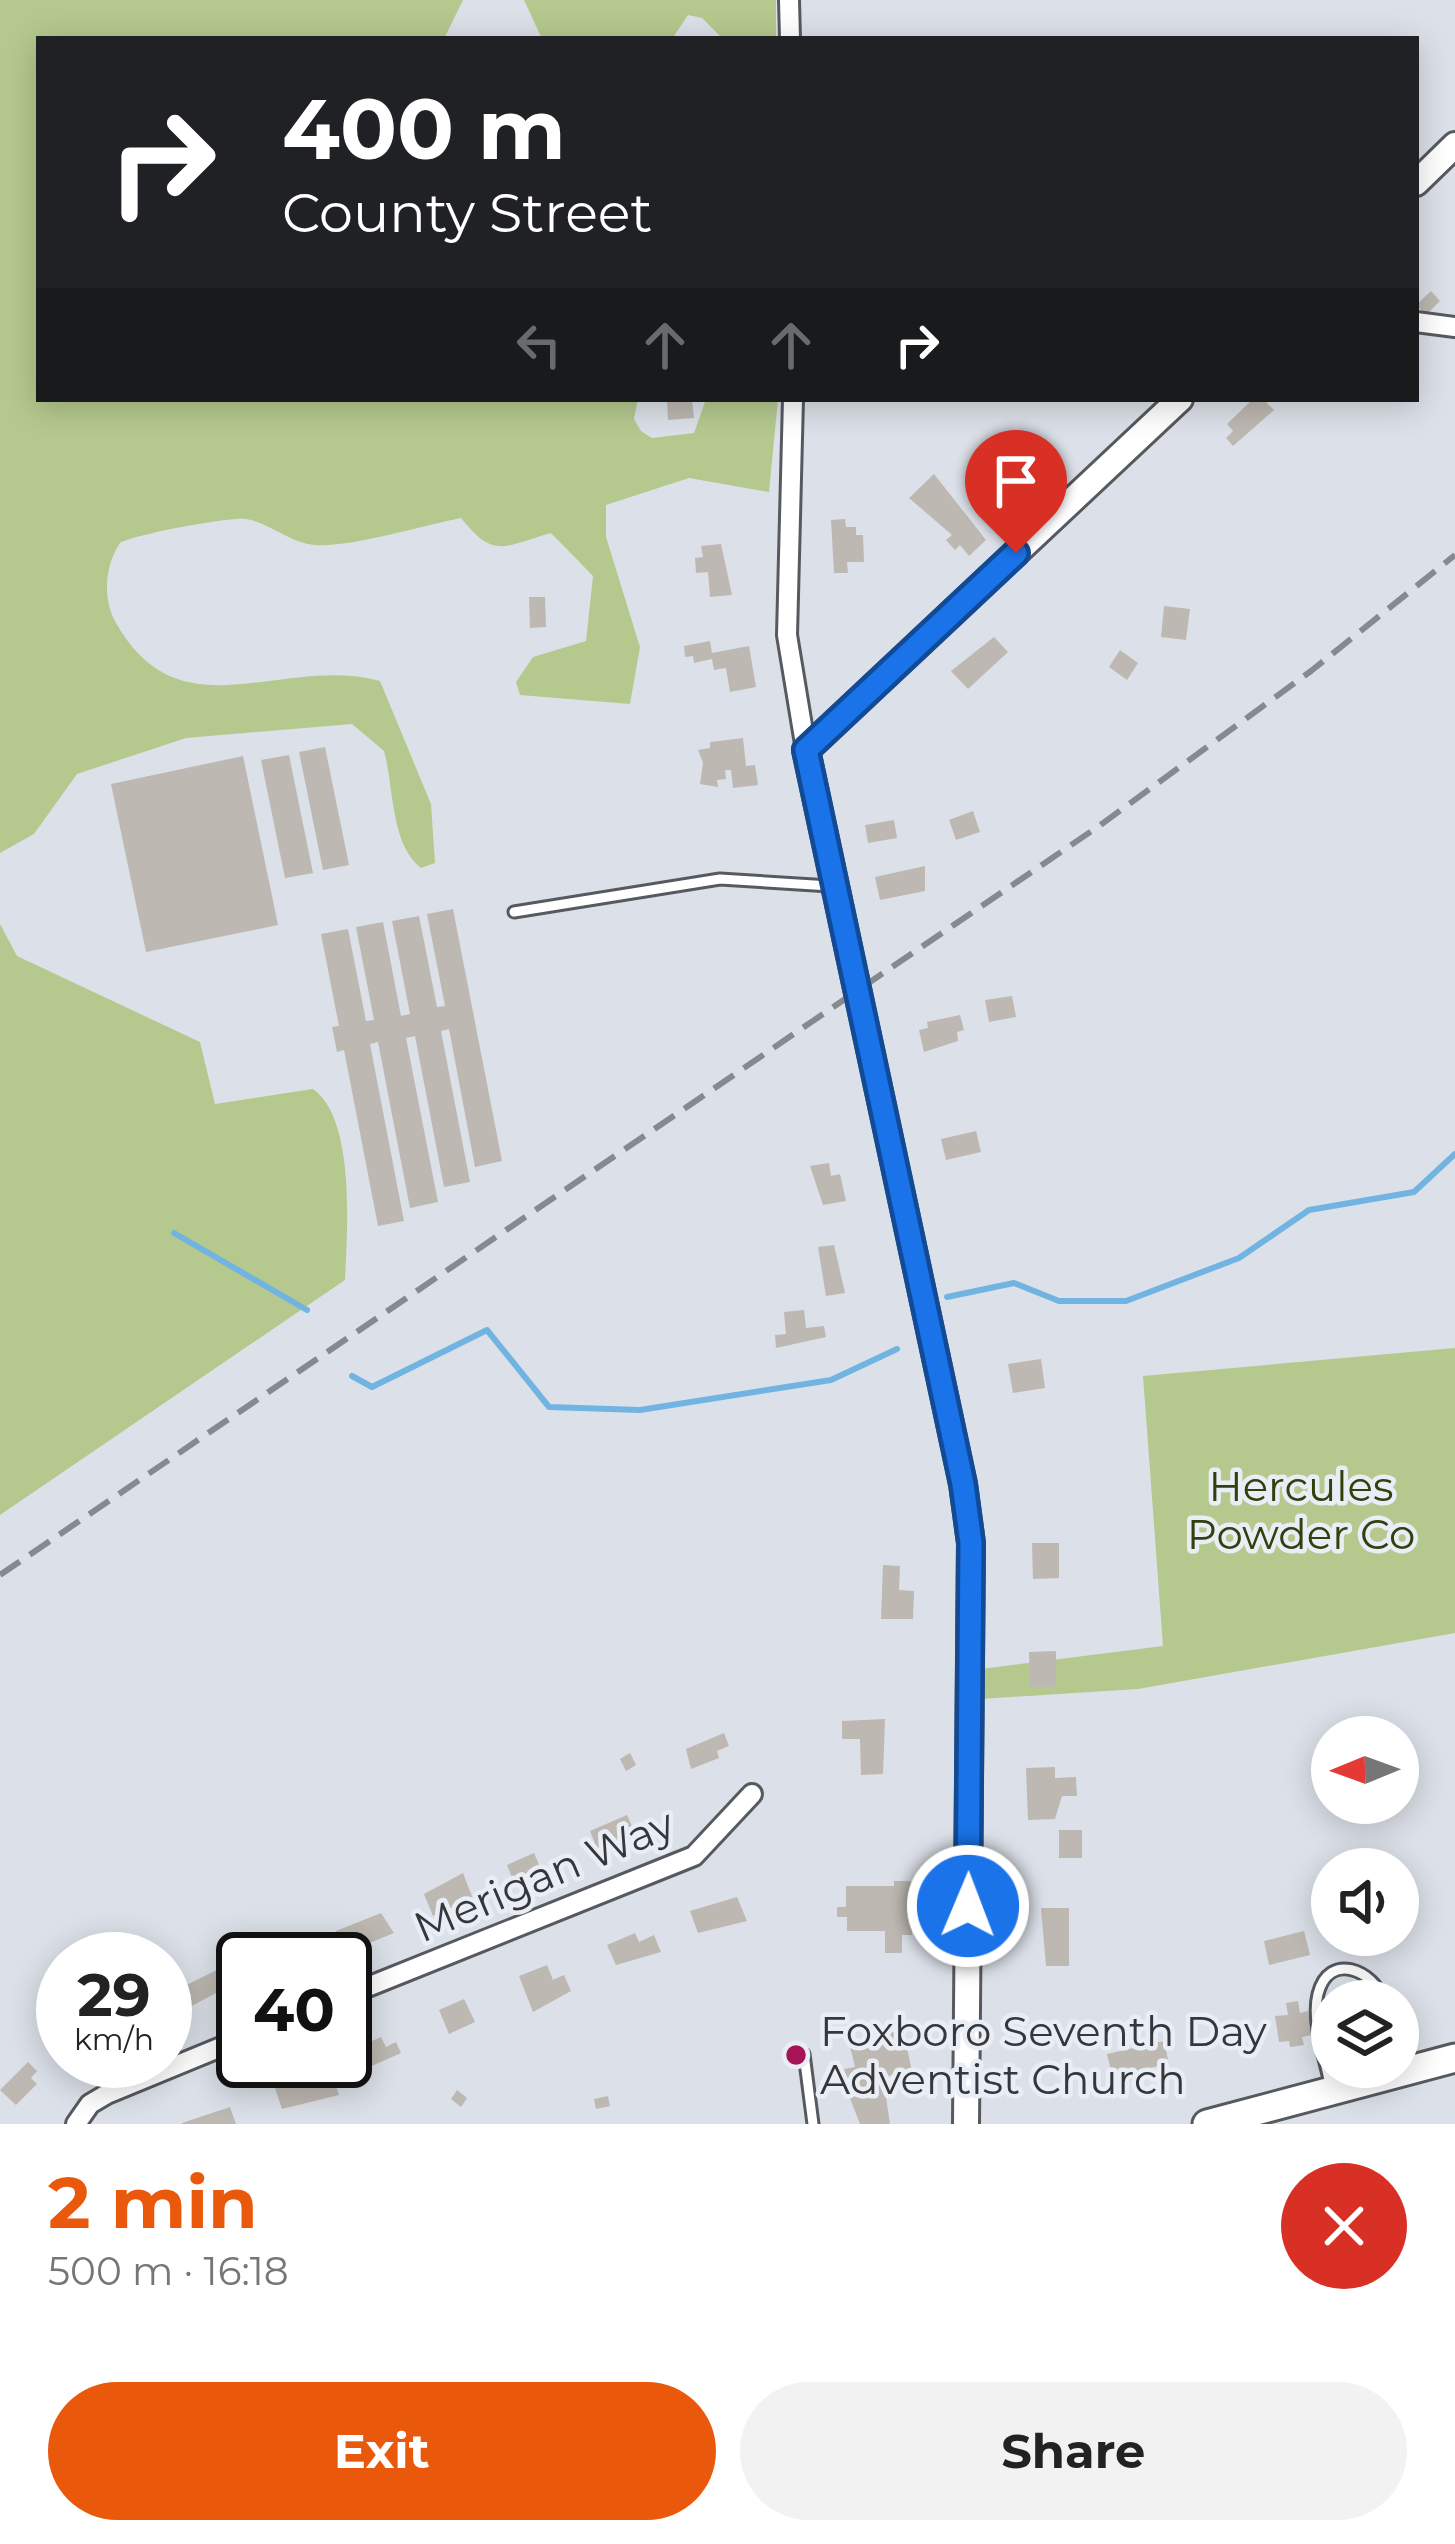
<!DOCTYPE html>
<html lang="en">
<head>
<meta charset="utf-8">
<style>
	:root { --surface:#fff; --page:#f2f2f2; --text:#222; --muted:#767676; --accent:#ea580c }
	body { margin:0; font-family:Montserrat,sans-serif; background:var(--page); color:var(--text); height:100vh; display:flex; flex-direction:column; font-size:45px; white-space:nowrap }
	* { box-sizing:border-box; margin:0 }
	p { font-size:39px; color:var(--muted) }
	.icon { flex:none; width:66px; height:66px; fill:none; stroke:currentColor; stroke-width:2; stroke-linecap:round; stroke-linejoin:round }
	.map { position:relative; height:2124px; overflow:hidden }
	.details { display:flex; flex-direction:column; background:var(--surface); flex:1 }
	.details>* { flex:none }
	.banner { position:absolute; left:36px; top:36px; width:1383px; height:366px; border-radius:0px; box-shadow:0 6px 30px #0003; background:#202124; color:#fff; overflow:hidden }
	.needle { width:78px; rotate:269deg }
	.controls { position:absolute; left:1311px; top:1716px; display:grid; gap:24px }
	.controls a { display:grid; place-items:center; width:108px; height:108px; border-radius:50%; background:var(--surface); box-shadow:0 6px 30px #0003; font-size:60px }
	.speed { position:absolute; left:36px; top:1932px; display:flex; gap:24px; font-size:60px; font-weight:700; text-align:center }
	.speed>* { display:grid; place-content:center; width:156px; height:156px; border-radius:50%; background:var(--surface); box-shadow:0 6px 30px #0003; line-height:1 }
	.speed small { font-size:30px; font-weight:400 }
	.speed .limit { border:6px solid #111; border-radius:18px; background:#fff; color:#111 }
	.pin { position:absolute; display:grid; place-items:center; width:102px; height:102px; color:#fff; margin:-123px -51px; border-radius:50% 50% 50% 0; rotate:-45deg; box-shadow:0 0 12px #0007 }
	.pin .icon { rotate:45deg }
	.me { position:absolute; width:132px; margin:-66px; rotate:1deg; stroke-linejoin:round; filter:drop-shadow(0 0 9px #0008) }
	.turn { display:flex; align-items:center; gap:42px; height:252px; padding:0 48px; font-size:54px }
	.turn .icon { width:156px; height:156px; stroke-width:2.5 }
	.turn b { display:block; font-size:84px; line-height:102px }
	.lanes { display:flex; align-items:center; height:114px; padding:0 48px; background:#0003; justify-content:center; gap:60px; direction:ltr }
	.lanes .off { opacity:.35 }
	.round { display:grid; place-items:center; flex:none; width:126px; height:126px; border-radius:63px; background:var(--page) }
	.headline { display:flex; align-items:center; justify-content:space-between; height:204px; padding:0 48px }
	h1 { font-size:72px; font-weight:700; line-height:90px; color:var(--accent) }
	.action { display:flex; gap:24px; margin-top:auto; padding:24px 48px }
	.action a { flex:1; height:138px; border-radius:72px; background:var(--accent); color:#fff; font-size:48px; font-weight:700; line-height:138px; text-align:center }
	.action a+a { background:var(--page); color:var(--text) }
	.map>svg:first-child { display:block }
	.green { fill:#b5c98e }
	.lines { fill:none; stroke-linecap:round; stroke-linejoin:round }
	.stream { stroke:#71b4e2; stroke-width:6 }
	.building { fill:#bdb8b1 }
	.service-casing { stroke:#565a60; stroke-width:15 }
	.minor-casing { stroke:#565a60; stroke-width:24 }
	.tertiary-casing { stroke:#565a60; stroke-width:30 }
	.secondary-casing { stroke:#565a60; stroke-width:33 }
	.service { stroke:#fff; stroke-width:9 }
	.minor { stroke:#fff; stroke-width:18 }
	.tertiary { stroke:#fff; stroke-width:24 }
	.secondary { stroke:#fff; stroke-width:27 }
	.rail { stroke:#868a8f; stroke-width:6; stroke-dasharray:24 12; stroke-linecap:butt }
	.route-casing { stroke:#114b97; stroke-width:30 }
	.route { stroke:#1a73e8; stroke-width:21 }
	.poi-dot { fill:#a41457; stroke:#e9eef6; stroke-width:4.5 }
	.labels { text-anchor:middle; stroke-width:9; stroke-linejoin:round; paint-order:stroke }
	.park-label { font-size:42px; fill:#32400d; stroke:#e9eef6 }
	.street-label { font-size:42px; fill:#35373a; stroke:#e9eef6 }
	.poi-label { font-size:42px; fill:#35373a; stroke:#e9eef6; text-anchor:start }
</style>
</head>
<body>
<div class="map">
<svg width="1455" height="2124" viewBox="0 0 1455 2124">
	<rect width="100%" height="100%" fill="#dce1e9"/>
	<g class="green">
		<path d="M0,0H463L444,39H39V399H638L634,419L641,431L652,438L694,433L706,399H778L769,492L689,478L606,505V537L640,647L630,704L520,695L516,682L533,657L586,641L593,576L551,533C502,547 494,559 461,518C425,525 349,548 315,545C290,543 270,523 246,519C232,516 131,535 120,543C105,565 102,599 116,623C181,737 281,654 380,681L431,804L435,863L421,868C390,844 394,786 384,751L352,724L186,738L77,774L34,834L0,853Z"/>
		<path d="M524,0H776V39H723L702,18L688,15L672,39H542Z"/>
		<path d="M0,924L17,956L200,1042L215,1104L313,1089C356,1119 347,1232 345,1280L0,1515Z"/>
		<path d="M1455,1348V1633L1138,1689L980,1699L981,1669L1163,1646L1143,1376Z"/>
	</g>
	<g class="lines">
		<g class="stream">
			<path d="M174,1233L307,1310"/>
			<path d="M947,1297L1014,1283L1059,1301H1126L1239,1258L1309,1210L1414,1192L1455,1154"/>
			<path d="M352,1376L372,1387L487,1330L549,1407L640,1410L831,1380L897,1349"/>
		</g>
	</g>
	<g class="building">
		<path d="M1431,291L1440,301L1426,315L1416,305Z"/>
		<path d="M667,399H692L694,418L668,420Z"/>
		<path d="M1253,399H1263L1274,410L1233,446L1226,438L1233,431L1227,424Z"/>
		<path d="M934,474L986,540L969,556L960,545L955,550L946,540L952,535L909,498Z"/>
		<path d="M845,519L846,527H856V535H863L864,562H847L848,573H834L831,520Z"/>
		<path d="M721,544L732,595L710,597L708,572L696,573L695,558L703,557L701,546Z"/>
		<path d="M529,597H545L546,627L530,628Z"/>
		<path d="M1164,606L1190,609L1186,640L1161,637Z"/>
		<path d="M994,637L1008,652L968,689L951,671Z"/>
		<path d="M710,641L712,653L749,646L756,687L730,692L726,668L714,670L712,659L694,663L693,656L685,657L684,646Z"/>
		<path d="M1120,650L1138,663L1127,680L1109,667Z"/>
		<path d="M743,738L746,766L755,765L758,785L733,788L731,770H725L726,779L717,780L718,787L700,784L703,763L698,750L710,748V742Z"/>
		<path d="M325,747L349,865L323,870L299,752Z"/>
		<path d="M289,755L313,873L285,878L261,760Z"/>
		<path d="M243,756L278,925L146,952L111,784Z"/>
		<path d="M973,811L980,832L956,840L949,820Z"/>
		<path d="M894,820L897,838L868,843L865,825Z"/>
		<path d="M925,866V891L880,900L875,877Z"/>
		<path d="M453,909L502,1161L475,1167L449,1029L441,1031L470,1182L444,1187L415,1036L406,1038L438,1202L410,1208L378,1042L370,1044L404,1221L378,1226L344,1050L337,1052L332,1027L339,1026L321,934L348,929L366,1021L374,1020L356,927L383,922L401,1016L410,1014L392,921L419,916L437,1007L445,1006L427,914Z"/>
		<path d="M1012,996L1016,1017L989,1022L985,1000Z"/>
		<path d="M960,1015L964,1030L957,1032L958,1041L924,1052L919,1030L928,1028L927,1022Z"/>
		<path d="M976,1131L981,1152L946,1160L941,1139Z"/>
		<path d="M829,1163L831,1176L840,1174L846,1201L823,1205L810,1166Z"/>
		<path d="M834,1245L845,1293L826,1296L818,1247Z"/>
		<path d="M804,1310L806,1328L824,1326L826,1337L776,1348L775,1335L786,1334L784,1312Z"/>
		<path d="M1041,1359L1045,1388L1013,1393L1008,1364Z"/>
		<path d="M1032,1543H1059V1578L1033,1579Z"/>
		<path d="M883,1565L900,1566L899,1590L914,1591L913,1619H881Z"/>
		<path d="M1056,1651V1687H1030L1029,1652Z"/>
		<path d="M885,1719L883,1774L861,1775L860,1739H842V1721Z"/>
		<path d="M724,1733L729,1746L717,1751L719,1758L691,1769L686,1749Z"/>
		<path d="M630,1753L636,1765L626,1771L620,1759Z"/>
		<path d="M1055,1767V1778L1076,1777L1077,1796H1062L1055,1819L1028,1820L1026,1768Z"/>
		<path d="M627,1815L632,1826L621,1830L625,1840L598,1851L590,1831Z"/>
		<rect x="1059" y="1830" width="23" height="28"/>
		<path d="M534,1853L543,1874L515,1885L507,1865Z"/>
		<path d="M463,1873L473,1899L433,1916L424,1894Z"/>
		<path d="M894,1881H911L912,1935H902V1953H885V1931H847V1917H837V1907H846V1886H894Z"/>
		<path d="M737,1897L747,1921L698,1933L690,1911Z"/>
		<path d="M1041,1908H1069V1966H1046Z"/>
		<path d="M381,1913L394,1933L345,1953L336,1931Z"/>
		<path d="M1304,1931L1310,1955L1269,1965L1264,1941Z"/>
		<path d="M635,1933L639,1942L654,1935L661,1952L616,1965L607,1945Z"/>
		<path d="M547,1965L553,1980L564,1975L571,1991L533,2012L519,1976Z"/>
		<path d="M221,1968L229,1986L177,2014L168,1994Z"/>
		<path d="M464,1999L475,2022L449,2034L439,2010Z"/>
		<path d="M1298,2001L1300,2013L1308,2011L1312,2035L1302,2037L1304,2045L1290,2047L1289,2041L1279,2042L1275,2016L1288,2015L1286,2003Z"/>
		<path d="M903,2030L912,2071L883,2077L890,2124H860L839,2070L855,2067L849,2042Z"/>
		<path d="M381,2037L386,2047L396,2042L401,2053L365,2069L356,2048Z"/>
		<path d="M1164,2041L1169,2064L1145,2069L1146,2077L1114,2084L1107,2054Z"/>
		<path d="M28,2062L37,2071L31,2078L37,2084L16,2105L0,2090Z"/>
		<path d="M329,2067L339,2095L282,2109L275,2088L317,2079L314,2072Z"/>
		<path d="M457,2090L467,2098L461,2107L451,2099Z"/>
		<path d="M608,2096L610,2106L596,2109L594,2099Z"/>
		<path d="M230,2107L236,2124H182V2123Z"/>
	</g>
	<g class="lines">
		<g class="service-casing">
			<g id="service">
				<path d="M514,912L720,879L830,886"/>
				<path d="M804,2054L813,2124"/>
				<path d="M1331,2089C1326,2061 1311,2022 1318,1994C1329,1951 1374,1970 1384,2001"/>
			</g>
		</g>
		<g class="minor-casing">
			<g id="minor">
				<path d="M789,0L790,39"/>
				<path d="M1416,322L1455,327"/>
				<path d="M793,399L787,635L806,750"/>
				<path d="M345,1996L694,1856L752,1794"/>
				<path d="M76,2124L90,2104L107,2094L243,2038"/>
			</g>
		</g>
		<g class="tertiary-casing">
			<g id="tertiary">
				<path d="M1416,183L1455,145"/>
				<path d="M966,2124L971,1543L963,1484L806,750L1180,399"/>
			</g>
		</g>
		<g class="secondary-casing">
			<path id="secondary" d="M1207,2124L1455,2058"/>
		</g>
		<use href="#service" class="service"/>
		<use href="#minor" class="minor"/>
		<use href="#tertiary" class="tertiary"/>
		<use href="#secondary" class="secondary"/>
		<path class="rail" d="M0,1575L1099,826L1311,671L1455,555"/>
	</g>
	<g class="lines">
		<g class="route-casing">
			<path id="route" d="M968,1906L971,1543L963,1484L806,750L1016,553"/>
		</g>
		<use href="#route" class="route"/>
	</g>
	<circle class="poi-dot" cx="796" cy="2055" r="12"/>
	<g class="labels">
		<g class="park-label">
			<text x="1301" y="1501">Hercules<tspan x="1301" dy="48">Powder Co</tspan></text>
		</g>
		<g class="street-label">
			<text transform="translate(544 1875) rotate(-23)" y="15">Merigan Way</text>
		</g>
		<g class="poi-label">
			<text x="820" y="2046">Foxboro Seventh Day<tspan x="820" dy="48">Adventist Church</tspan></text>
		</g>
	</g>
</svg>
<div class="controls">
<a><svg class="needle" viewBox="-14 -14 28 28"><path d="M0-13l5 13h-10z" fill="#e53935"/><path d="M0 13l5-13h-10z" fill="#767676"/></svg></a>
<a><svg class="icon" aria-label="sound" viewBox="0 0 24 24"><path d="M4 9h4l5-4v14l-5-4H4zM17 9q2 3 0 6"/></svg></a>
<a><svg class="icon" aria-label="layers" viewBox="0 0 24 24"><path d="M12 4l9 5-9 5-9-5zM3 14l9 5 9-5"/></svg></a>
</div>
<div class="speed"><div>29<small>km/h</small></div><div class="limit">40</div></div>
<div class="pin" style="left:1016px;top:553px;background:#d93025"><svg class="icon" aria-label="arrive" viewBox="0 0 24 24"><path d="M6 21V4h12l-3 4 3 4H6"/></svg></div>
<svg class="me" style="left:968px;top:1906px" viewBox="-20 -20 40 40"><circle r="17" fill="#1a73e8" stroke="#fff" stroke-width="3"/><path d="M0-11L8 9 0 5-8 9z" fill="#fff"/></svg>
<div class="banner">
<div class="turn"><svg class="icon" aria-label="right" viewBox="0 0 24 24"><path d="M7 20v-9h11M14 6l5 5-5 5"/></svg><div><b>400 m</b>County Street</div></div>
<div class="lanes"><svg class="icon off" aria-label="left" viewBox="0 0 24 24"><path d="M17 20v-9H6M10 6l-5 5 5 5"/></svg><svg class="icon off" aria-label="ahead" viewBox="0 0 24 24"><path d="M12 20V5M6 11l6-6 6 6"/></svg><svg class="icon off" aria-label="ahead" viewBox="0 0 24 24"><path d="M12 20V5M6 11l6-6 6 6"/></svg><svg class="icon" aria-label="right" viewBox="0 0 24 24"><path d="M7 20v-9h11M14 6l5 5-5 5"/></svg></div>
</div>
</div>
<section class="details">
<div class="headline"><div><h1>2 min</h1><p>500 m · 16:18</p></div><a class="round" style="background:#d93025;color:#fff"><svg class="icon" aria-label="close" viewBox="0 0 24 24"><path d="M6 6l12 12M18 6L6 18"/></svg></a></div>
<div class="action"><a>Exit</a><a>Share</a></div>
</section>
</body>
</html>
